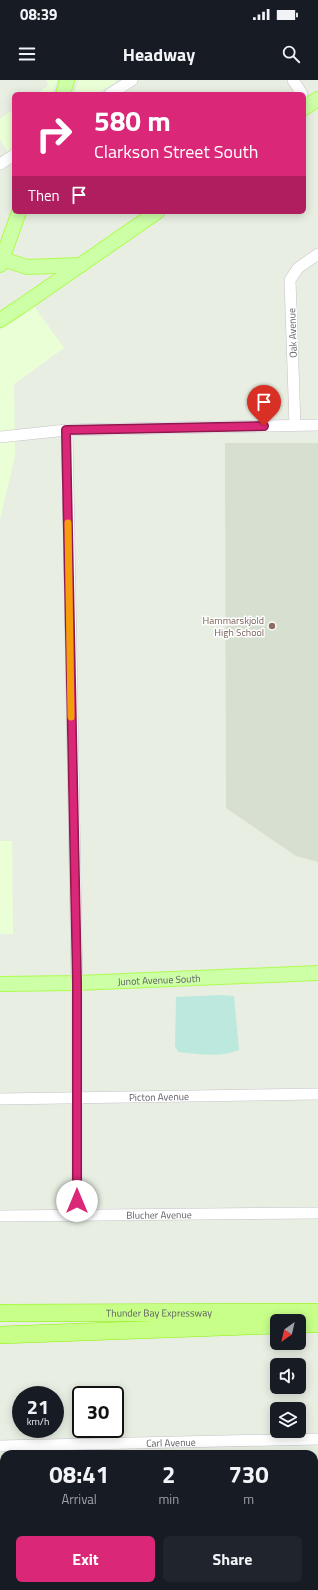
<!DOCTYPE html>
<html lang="en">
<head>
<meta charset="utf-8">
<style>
	:root { --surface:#171b24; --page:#20242c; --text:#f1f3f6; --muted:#9ea1a6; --accent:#db2777 }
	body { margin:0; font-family:"Titillium Web",sans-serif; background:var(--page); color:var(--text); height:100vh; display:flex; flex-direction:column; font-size:15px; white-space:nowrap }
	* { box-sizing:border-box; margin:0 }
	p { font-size:13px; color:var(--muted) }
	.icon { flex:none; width:22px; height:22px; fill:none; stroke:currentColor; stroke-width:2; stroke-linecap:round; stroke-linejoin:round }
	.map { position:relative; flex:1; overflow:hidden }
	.sheet { position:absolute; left:0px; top:1370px; width:318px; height:140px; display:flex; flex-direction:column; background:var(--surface); border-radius:12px 12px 0 0; box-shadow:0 2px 10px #0003 }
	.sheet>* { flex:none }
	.guide { position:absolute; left:12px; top:12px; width:294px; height:122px; border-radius:6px; box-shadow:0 2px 10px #0003; background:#db2777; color:#fff; overflow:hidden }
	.needle { width:26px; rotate:214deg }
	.tools { position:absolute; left:270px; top:1234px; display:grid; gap:8px }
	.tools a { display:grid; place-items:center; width:36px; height:36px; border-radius:6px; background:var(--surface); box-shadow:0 2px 10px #0003; font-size:20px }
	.speed { position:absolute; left:12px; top:1306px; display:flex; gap:8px; font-size:20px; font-weight:700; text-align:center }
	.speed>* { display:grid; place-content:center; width:52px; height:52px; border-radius:50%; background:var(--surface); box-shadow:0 2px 10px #0003; line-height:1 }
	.speed small { font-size:10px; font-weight:400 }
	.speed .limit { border:2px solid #111; border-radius:6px; background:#fff; color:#111 }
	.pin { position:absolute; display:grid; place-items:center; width:34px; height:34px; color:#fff; margin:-41px -17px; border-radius:50% 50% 50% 0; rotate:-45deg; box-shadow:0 0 4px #0007 }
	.pin .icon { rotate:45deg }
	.me { position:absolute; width:44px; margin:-22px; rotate:0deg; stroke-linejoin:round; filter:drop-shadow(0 0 3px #0008) }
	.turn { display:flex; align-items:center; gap:14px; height:84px; padding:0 16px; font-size:18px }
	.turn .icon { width:52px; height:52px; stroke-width:2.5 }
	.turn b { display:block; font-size:28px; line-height:34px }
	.then { display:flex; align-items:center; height:38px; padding:0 16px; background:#0003; gap:8px; font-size:15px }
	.eta { display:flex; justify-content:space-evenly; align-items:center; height:68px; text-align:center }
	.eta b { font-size:24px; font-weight:700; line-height:28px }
	.cta { display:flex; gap:8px; margin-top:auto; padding:8px 16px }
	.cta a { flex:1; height:46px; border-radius:6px; background:var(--accent); color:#fff; font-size:16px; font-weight:700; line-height:46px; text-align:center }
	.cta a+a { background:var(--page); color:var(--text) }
	.status { display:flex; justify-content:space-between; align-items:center; height:28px; padding:0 20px; background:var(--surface); direction:ltr }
	.status svg { height:11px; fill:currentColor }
	header { display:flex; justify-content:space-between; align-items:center; height:52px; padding:0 16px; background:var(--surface); font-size:18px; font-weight:700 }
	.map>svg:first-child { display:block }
	.commercial { fill:#ebffd7 }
	.education { fill:#d7dfd1 }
	.green { fill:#bde8dd }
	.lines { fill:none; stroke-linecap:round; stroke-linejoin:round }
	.minor-casing { stroke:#c4c1ca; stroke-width:12 }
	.major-casing { stroke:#aefc4e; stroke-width:16 }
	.highway-casing { stroke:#8df100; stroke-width:18 }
	.minor { stroke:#fff; stroke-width:11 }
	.major { stroke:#cdffa7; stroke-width:14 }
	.highway { stroke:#c7ff89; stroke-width:17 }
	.route-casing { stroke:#8e194d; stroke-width:10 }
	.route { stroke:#db2777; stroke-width:7 }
	.slow { stroke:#f59e0b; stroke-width:7 }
	.education-dot { fill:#8d6e63; stroke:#fff; stroke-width:1.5 }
	.labels { text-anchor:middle; stroke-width:3; stroke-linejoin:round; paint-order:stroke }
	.street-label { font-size:10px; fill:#5d5b64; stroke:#fff }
	.education-label { font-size:10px; fill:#785e54; stroke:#fff; text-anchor:end }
</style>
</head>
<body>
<div class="status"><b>08:39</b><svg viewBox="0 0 49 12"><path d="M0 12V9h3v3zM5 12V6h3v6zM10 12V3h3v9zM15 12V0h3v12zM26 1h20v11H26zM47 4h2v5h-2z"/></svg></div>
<header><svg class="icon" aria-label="menu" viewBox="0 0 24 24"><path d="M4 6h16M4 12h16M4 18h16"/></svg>Headway<svg class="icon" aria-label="search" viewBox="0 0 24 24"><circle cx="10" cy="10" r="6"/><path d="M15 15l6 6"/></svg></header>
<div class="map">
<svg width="318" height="1510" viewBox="0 0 318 1510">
	<rect width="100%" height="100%" fill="#e8efe2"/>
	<g class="commercial">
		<path d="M46,0H57L52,14H36L49,5Z"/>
		<path d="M79,0H115L116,2L96,14H74Z"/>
		<path d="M14,29V72L9,75L0,59V39Z"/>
		<path d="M34,226L64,268L14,304L15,376L0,439V250Z"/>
		<path d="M0,761H12L13,854H0Z"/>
		<path d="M0,1427H4V1506H95V1510H0Z"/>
	</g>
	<path class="education" d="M225,363H318V782L296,776L226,728Z"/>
	<path class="green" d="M220,915L234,916L239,970C220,978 198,974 178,972L175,966L176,917Z"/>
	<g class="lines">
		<g class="minor-casing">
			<g id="minor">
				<path d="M293,0L302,14"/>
				<path d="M110,14L132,0"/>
				<path d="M0,84L14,75"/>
				<path d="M295,345L290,200L298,188L318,174"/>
				<path d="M67,350L77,903V1136"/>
				<path d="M0,357L67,350L318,345"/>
				<path id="s1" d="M0,1019L318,1014"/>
				<path id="s2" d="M0,1136L318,1133"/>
				<path id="s3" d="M0,1366L318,1359"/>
				<path d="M314,1485H318"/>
				<path d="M0,1492H4"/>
				<path d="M84,1506V1510"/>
			</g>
		</g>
		<g class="major-casing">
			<g id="major">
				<path d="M63,14L67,0"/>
				<path d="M304,28L318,19"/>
				<path d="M2,179L27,187L81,185"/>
				<path d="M0,185L19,132"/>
				<path d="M0,240L20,227L157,132"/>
				<path id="s4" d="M0,904L77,903L318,893"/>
			</g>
		</g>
		<g class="highway-casing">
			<g id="highway">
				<path id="s5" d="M0,1233L318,1232"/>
				<path d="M299,1244H318"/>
				<path d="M0,1255L277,1245"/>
			</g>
		</g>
		<use href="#minor" class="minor"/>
		<use href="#major" class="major"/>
		<use href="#highway" class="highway"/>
	</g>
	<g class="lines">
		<g class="route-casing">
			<path id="route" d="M77,1121V903L66,350L264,346"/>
		</g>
		<use href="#route" class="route"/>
		<path class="slow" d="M68,443L71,637"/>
	</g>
	<circle class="education-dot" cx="272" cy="546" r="4"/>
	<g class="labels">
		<g class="street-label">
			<text transform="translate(292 253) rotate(-92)" y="4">Oak Avenue</text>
			<text dy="4" stroke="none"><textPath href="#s4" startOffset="159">Junot Avenue South</textPath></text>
			<text dy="4" stroke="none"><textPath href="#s1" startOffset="159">Picton Avenue</textPath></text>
			<text dy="4" stroke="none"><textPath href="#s2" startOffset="159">Blucher Avenue</textPath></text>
			<text dy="4" stroke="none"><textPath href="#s5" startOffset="159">Thunder Bay Expressway</textPath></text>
			<text dy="4" stroke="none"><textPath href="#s3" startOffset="171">Carl Avenue</textPath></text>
		</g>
		<g class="education-label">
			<text x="264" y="544">Hammarskjold<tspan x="264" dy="12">High School</tspan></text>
		</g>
	</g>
</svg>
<div class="tools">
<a><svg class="needle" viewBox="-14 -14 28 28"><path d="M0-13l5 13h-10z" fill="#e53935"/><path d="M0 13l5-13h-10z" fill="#9ea1a6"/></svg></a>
<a><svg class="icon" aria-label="sound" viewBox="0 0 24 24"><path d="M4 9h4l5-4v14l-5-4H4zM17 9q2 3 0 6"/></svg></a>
<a><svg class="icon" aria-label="layers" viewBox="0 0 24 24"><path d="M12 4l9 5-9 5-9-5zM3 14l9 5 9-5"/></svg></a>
</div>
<div class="speed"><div>21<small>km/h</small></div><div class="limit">30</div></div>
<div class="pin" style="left:264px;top:346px;background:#d93025"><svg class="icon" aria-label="arrive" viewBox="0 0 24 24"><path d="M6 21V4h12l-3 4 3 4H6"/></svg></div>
<svg class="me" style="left:77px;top:1121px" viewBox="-20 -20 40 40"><circle r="19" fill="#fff"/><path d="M0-13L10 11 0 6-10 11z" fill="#db2777"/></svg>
<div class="guide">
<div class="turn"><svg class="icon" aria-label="right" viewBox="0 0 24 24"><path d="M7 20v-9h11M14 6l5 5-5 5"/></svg><div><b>580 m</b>Clarkson Street South</div></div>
<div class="then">Then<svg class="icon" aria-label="arrive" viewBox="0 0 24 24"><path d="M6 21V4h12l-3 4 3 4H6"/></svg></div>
</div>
<section class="sheet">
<div class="eta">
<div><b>08:41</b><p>Arrival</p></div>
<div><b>2</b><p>min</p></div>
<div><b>730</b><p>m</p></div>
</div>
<div class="cta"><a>Exit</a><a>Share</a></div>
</section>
</div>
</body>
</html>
